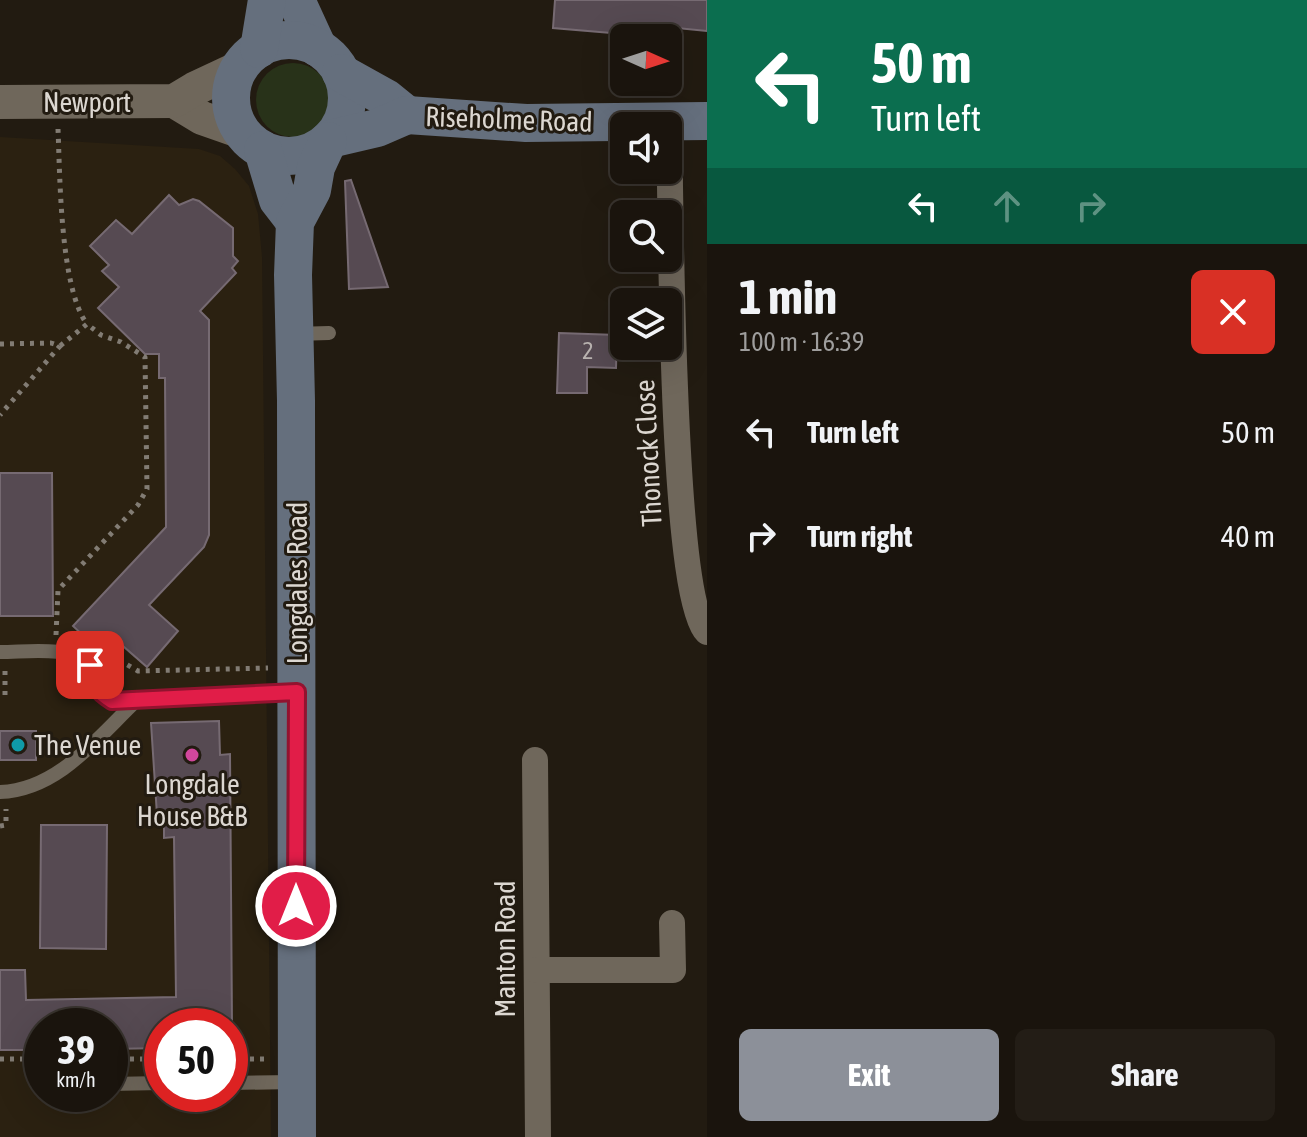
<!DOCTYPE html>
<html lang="en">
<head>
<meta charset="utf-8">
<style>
	:root { --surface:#1a140d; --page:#231d16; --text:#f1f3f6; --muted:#9f9e9d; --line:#38332e; --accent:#8c9099 }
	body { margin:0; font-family:"Asap Condensed",sans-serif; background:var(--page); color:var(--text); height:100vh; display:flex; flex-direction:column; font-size:30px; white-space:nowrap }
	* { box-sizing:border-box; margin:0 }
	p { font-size:26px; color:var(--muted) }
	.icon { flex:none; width:44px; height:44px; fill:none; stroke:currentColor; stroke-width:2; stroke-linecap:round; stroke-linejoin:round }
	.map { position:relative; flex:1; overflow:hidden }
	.panel { display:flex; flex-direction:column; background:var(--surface); width:600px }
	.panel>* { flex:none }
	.guide { background:#0b6e4f; color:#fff; overflow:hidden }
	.needle { width:52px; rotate:93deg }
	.buttons { position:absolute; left:610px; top:24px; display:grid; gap:16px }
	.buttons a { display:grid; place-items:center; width:72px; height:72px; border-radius:12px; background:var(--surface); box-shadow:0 8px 32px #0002,0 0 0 2px var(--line); font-size:40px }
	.speed { position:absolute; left:24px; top:1008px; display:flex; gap:16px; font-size:40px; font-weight:700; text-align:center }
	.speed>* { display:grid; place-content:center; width:104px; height:104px; border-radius:50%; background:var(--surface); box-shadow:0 8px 32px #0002,0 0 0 2px var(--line); line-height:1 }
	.speed small { font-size:20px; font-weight:400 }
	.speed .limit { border:12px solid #d22; background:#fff; color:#111 }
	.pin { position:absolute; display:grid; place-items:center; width:68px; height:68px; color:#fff; margin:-34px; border-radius:16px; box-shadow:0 4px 12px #0006 }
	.me { position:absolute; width:88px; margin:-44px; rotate:0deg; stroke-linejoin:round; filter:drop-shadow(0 0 6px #0008) }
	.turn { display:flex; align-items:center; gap:28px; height:168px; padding:0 32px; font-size:36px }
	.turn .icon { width:104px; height:104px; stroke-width:2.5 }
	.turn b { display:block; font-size:56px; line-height:68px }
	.lanes { display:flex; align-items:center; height:76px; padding:0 32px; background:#0003; justify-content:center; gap:40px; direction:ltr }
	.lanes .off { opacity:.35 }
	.round { display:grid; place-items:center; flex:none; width:84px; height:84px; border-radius:12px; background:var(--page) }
	.summary { display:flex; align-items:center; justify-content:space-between; height:136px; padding:0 32px }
	h1 { font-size:48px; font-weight:700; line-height:60px }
	.action { display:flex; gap:16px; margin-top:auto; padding:16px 32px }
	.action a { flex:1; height:92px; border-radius:12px; background:var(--accent); color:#fff; font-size:32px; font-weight:700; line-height:92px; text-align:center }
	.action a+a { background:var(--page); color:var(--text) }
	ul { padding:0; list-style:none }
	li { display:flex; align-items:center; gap:24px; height:104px; padding:0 32px }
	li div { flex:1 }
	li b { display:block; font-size:30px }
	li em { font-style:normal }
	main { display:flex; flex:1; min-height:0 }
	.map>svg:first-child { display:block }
	.built { fill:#2b2111; fill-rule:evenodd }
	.green { fill:#283219 }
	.building { fill:#564a52; stroke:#766a72; stroke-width:2 }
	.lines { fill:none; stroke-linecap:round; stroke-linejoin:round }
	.path { stroke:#827c74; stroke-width:5; stroke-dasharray:4 6; stroke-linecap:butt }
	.service { stroke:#6f675b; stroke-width:14 }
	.minor { stroke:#6f675b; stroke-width:26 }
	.tertiary { stroke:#6f675b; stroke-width:34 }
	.secondary { stroke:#656f7d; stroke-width:38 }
	.route-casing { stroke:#92132f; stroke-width:20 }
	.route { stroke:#e11d48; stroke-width:14 }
	.culture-dot { fill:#0f9aa8; stroke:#221b11; stroke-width:3 }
	.hotel-dot { fill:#d1479c; stroke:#221b11; stroke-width:3 }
	.labels { text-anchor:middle; stroke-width:6; stroke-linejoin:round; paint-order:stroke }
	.number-label { font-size:24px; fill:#bab4b1 }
	.street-label { font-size:28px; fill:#dcd7d1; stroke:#221b11 }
	.poi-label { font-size:28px; fill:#dcd7d1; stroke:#221b11; text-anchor:start }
</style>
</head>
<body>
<main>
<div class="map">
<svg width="707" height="1137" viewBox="0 0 707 1137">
	<rect width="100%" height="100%" fill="#221b11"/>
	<path class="built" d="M0,137L199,149L220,156L235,169L249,186L258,214L262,257L271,1137H0ZM42,1026H110V1094H42ZM162,1026H230V1094H162Z"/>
	<circle class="green" cx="293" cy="100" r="37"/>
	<g class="building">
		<path d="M555,0H707V31L647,25L646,36L553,28Z"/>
		<path d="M351,180L388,287L349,289L345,181Z"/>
		<path d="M169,195L179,205L193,199L199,201L233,228V256L238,261L232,268L236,273L200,311L209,320V535L204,547L149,605L178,631L147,667L116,640L103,654L73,626L166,527L165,378H159V354H145L98,308L119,287L102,271L109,265L90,246L116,220L132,234Z"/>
		<path d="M559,333L617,335L616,368L587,367V393H557Z"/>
		<path d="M0,473H52L53,616H0Z"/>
		<path d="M219,721L220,755L230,754L232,1026H162V1048L110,1049V1026H42V1050H0V970H25L26,1000L176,997L174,837L164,838V815H157L151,723Z"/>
		<rect x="0" y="731" width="36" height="29"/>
		<path d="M41,825H107L106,949L40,948Z"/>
	</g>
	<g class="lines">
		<g class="path">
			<path d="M58,129C60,175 60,288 87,324"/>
			<path d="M0,344L51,343L60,346L0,415"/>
			<path d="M56,635L58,590L138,505L147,489L145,357L121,342L101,335L87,324L60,346"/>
			<path d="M110,655L138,671L268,668"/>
			<path d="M5,695V669"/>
			<path d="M0,826L6,825V809"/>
			<path d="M0,1059H42"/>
			<path d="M110,1059H162"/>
			<path d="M230,1059H265"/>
		</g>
		<g class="service">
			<path d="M295,334L329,333"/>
			<path d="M0,652C29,652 67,645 90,665C93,698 106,701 136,701C97,738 58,790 0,792"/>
			<path d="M136,701L295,692"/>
			<path d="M230,1083L294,1082"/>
			<path d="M110,1084L162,1083"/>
		</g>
		<g class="minor">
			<path d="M669,121C671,195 670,596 707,632"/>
			<path d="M535,760L538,1137"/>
			<path d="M537,970H673L672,923"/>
		</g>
		<g class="tertiary">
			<path d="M174,101L202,118L242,132"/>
			<path d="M0,102L174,101L194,89L241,67"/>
		</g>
		<g class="secondary">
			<path d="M296,0L318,48"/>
			<circle cx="289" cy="98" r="58"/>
			<path d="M259,49L267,0"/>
			<path d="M341,73L386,98L407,115"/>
			<path d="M407,115L526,123L707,121"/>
			<path d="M330,139L377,128L407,115"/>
			<path d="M263,150L278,200L295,222"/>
			<path d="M297,1137L296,401L293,275L295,222L312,190L316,167L328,141"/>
		</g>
	</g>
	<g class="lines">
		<g class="route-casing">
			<path id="route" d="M90,665C92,684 96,691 112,701L297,692L296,906"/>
		</g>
		<use href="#route" class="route"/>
	</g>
	<circle class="culture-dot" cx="18" cy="745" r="8"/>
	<circle class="hotel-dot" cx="192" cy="755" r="8"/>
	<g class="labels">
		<g class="number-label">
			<text x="588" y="359">2</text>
		</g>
		<g class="street-label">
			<text x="87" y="112">Newport</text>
			<text transform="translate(509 119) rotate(2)" y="10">Riseholme Road</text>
			<text transform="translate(648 453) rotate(-93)" y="10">Thonock Close</text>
			<text transform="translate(297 583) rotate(-90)" y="10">Longdales Road</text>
			<text transform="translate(505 949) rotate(-90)" y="10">Manton Road</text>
		</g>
		<g class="poi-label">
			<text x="34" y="755">The Venue</text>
			<text x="192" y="794" text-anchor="middle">Longdale<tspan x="192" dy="32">House B&amp;B</tspan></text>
		</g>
	</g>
</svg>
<div class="buttons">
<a><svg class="needle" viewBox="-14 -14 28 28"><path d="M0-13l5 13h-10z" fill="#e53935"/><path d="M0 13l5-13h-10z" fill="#9f9e9d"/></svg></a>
<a><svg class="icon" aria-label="sound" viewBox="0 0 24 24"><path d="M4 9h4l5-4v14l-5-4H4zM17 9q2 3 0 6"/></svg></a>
<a><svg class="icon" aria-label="search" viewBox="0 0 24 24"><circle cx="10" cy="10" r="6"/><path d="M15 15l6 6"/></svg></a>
<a><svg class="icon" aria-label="layers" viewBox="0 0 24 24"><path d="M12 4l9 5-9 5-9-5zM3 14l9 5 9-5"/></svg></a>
</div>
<div class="speed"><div>39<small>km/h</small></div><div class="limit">50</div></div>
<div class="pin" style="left:90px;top:665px;background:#d93025"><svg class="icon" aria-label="arrive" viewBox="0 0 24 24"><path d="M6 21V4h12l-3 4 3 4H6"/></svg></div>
<svg class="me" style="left:296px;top:906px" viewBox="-20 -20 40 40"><circle r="17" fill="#e11d48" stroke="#fff" stroke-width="3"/><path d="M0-11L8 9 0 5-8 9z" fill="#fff"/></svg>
</div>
<section class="panel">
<div class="guide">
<div class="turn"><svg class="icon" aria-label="left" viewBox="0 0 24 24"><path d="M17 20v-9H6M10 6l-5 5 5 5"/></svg><div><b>50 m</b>Turn left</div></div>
<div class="lanes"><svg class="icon" aria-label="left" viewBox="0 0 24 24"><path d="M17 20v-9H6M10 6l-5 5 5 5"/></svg><svg class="icon off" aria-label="ahead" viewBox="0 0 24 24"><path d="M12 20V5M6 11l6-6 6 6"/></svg><svg class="icon off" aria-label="right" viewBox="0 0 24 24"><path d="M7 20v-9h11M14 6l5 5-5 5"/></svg></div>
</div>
<div class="summary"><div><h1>1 min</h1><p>100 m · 16:39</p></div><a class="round" style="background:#d93025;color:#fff"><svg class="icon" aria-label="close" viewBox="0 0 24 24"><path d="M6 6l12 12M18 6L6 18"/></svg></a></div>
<ul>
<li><svg class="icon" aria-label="left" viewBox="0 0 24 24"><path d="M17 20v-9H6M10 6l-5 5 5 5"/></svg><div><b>Turn left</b></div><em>50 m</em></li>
<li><svg class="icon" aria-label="right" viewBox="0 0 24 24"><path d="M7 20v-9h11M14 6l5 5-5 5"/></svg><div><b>Turn right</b></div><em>40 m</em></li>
</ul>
<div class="action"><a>Exit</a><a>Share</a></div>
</section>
</main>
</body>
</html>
